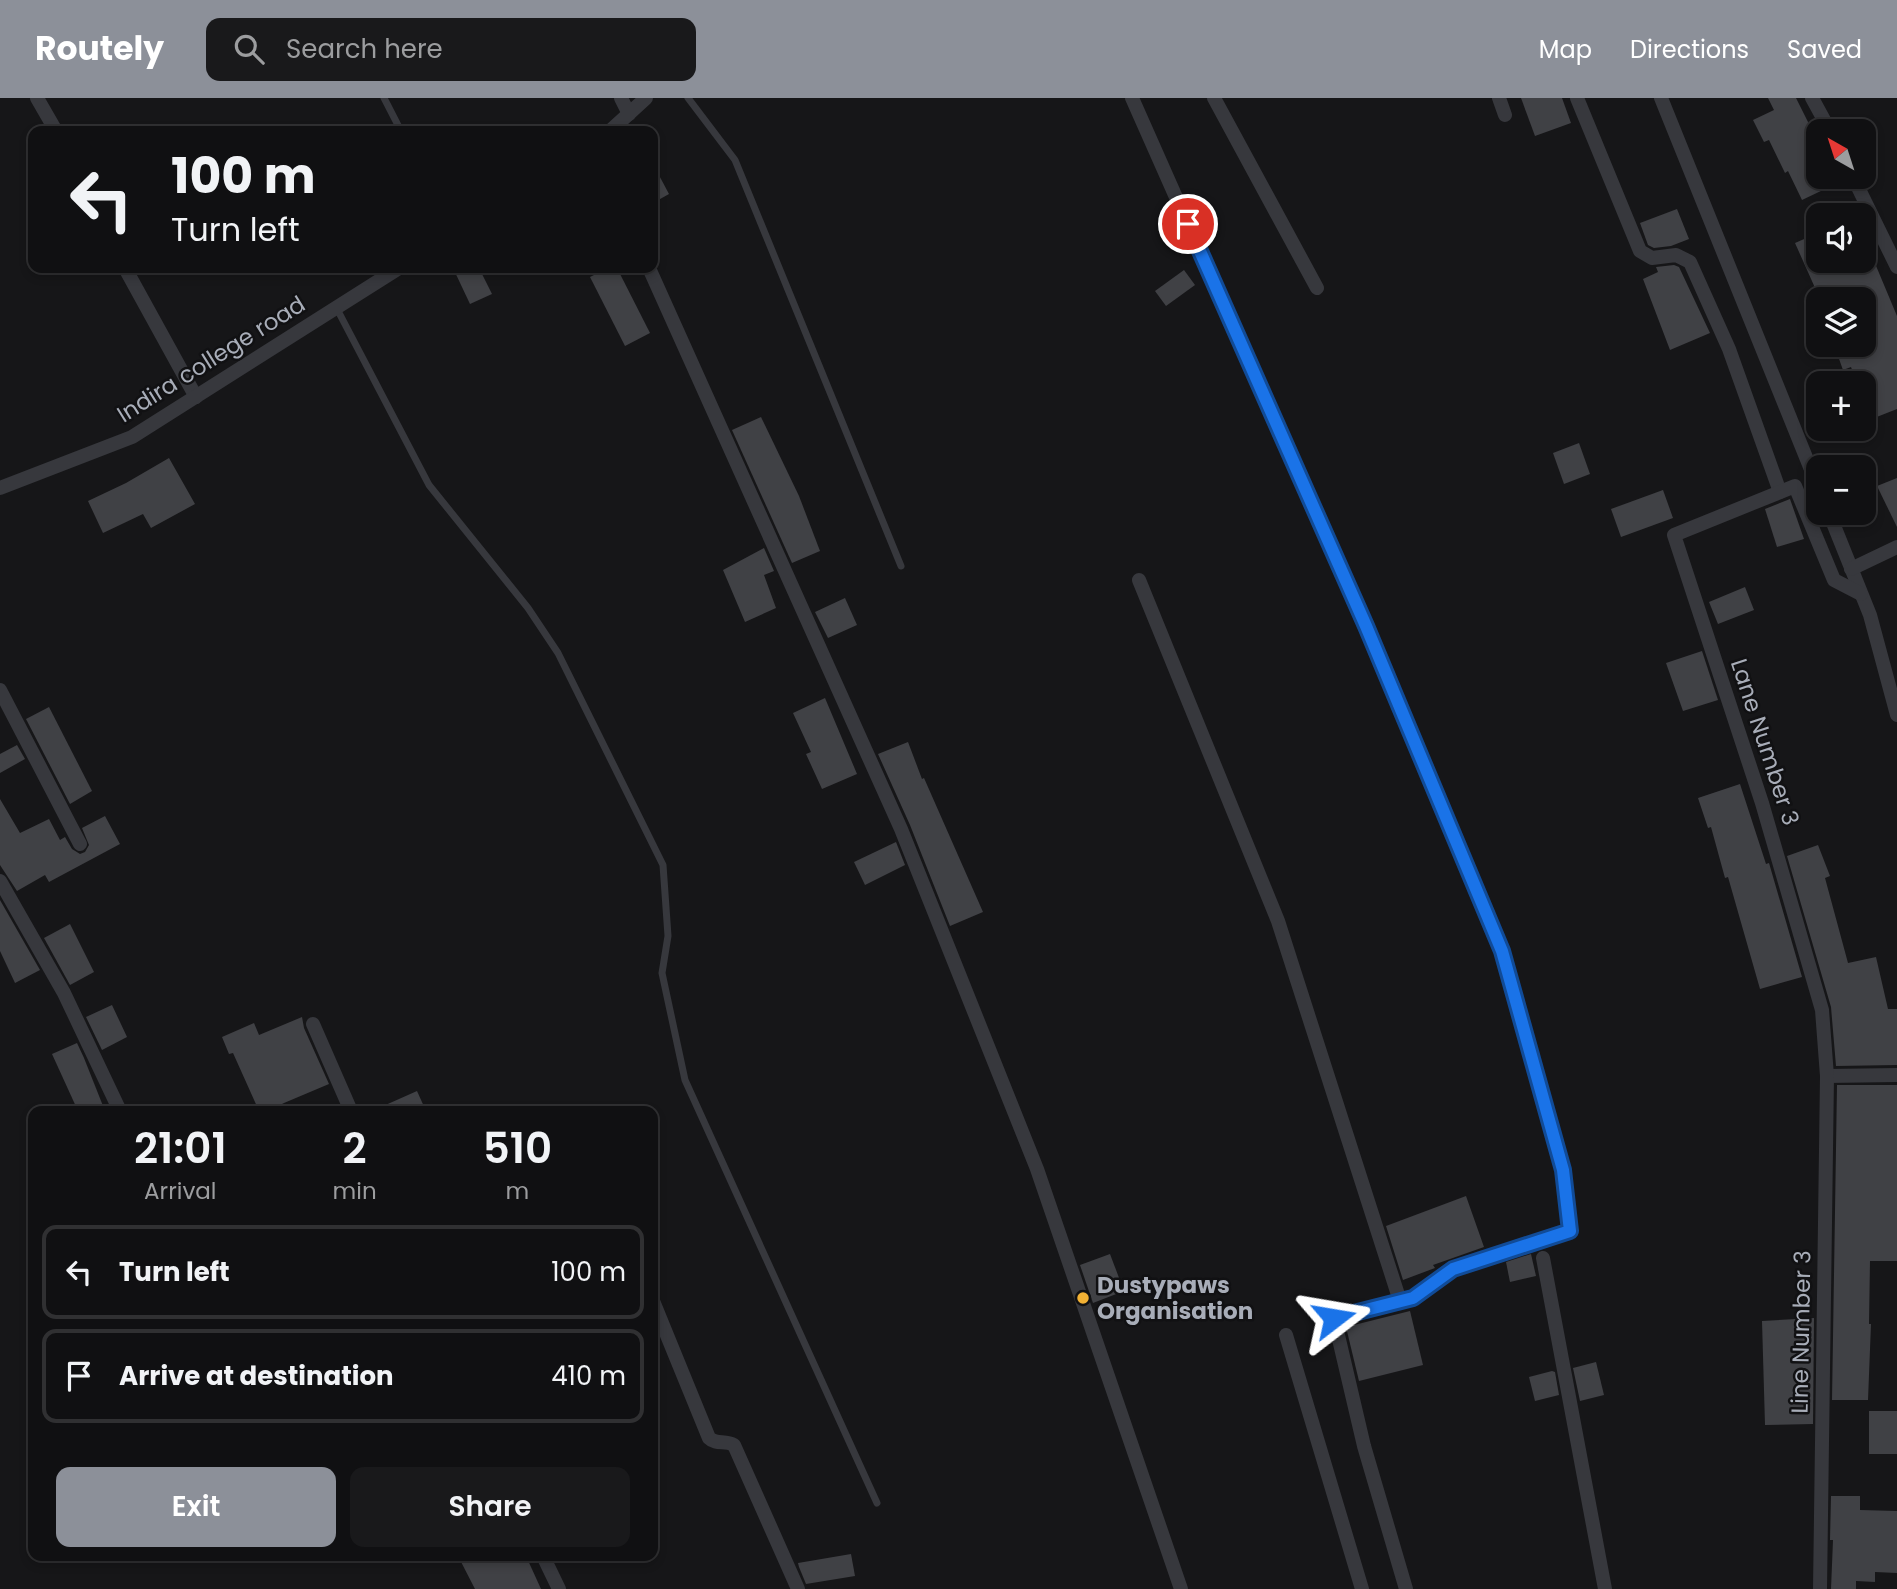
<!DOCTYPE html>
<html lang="en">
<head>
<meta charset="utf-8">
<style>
	:root { --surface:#101012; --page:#19191b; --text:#f1f3f6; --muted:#9c9d9f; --line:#303032; --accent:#8c9099 }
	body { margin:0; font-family:Poppins,sans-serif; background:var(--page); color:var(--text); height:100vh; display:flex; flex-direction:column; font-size:26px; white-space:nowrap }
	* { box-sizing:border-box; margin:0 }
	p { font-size:23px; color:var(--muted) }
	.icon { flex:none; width:38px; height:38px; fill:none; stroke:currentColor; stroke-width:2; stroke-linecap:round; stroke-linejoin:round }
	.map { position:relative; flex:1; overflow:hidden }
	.sheet { position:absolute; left:28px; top:1008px; width:630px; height:455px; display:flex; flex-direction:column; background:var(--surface); border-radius:14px; box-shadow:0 4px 10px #0003,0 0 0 2px var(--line) }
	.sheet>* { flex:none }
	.hud { position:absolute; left:28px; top:28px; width:630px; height:147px; border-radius:14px; box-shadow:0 4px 10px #0003,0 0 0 2px var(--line); background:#101012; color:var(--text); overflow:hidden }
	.needle { width:46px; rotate:321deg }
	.buttons { position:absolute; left:1806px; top:21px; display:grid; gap:14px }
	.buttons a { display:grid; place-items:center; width:70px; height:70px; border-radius:14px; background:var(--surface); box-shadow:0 4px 10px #0003,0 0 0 2px var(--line); font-size:35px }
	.pin { position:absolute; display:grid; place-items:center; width:60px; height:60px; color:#fff; margin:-30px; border:4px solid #fff; border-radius:50%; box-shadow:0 2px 7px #0007 }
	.me { position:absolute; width:77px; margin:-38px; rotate:76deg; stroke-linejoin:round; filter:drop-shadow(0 0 5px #0008) }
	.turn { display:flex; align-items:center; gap:24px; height:147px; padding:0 28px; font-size:32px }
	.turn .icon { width:91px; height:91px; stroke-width:2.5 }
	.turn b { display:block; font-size:49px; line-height:60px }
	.eta { display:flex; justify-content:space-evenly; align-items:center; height:119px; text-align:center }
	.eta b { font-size:42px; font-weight:600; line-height:49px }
	.button { display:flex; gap:14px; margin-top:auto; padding:14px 28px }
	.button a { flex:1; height:80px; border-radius:14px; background:var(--accent); color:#fff; font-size:28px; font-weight:600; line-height:80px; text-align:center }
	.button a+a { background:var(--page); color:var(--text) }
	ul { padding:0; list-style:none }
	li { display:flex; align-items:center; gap:21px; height:94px; margin:0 14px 10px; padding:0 14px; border:4px solid var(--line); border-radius:14px }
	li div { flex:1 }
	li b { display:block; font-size:26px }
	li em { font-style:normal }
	header { display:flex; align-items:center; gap:42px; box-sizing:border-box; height:98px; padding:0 35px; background:var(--accent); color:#fff }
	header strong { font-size:33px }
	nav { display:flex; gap:38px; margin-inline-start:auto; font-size:24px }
	.search { width:490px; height:63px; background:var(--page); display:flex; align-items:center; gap:18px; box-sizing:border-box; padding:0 24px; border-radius:14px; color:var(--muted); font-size:26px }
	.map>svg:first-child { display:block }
	.building { fill:#404145 }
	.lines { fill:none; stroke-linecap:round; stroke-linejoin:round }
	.lane { stroke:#37383d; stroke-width:7 }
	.street { stroke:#37383d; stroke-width:14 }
	.route-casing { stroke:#114b97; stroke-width:18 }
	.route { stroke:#1a73e8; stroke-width:12 }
	.poi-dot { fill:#f2b134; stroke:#111113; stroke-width:2.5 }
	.labels { text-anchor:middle; stroke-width:5; stroke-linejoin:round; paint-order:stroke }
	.street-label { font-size:23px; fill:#a8adb8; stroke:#111113 }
	.poi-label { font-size:23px; font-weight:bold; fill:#a8adb8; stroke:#111113; text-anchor:start }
</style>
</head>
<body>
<header>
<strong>Routely</strong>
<div class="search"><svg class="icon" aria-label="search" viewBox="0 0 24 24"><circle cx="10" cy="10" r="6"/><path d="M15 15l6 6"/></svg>Search here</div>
<nav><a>Map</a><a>Directions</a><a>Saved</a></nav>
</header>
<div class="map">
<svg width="1897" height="1491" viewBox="0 0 1897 1491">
	<rect width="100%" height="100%" fill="#161618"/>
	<g class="building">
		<path d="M1521,0H1562L1571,25L1535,38Z"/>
		<path d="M1768,0H1796L1813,34L1818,32V79H1843L1844,82L1802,102L1788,73L1785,75L1769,42L1764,44L1753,22L1774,12Z"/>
		<path d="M653,66L669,96L653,105Z"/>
		<path d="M1677,111L1689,141L1671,148L1654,150L1648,147L1640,125Z"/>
		<path d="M1811,138L1818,154V163H1822L1825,169L1839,163H1874L1897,218V311L1864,324V285H1857L1851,269L1843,272L1834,247H1864V201H1820L1795,145Z"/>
		<path d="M1674,167L1679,169L1710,235L1670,252L1643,181L1658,174L1656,169Z"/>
		<path d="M453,170H479L492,196L470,206Z"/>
		<path d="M608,170H617L650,235L625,248L590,179Z"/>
		<path d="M1184,172L1195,187L1166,208L1155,193Z"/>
		<path d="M761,319L799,398L820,453L792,465L732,332Z"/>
		<path d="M1579,345L1590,376L1564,386L1553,355Z"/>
		<path d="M169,360L195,406L151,430L143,416L103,435L88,403L126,385Z"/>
		<path d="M1897,380V429L1877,388Z"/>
		<path d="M1663,392L1673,420L1621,439L1611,411Z"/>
		<path d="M1790,401L1804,441L1777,449L1765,411Z"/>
		<path d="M764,450L774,473L764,477L776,510L745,524L723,472Z"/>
		<path d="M1745,489L1754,512L1718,526L1709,504Z"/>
		<path d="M845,500L857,527L828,540L815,514Z"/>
		<path d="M1702,553L1718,602L1683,613L1666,565Z"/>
		<path d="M825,600L857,676L822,691L806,656L811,654L793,615Z"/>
		<path d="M49,609L92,693L70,706L26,621Z"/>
		<path d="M908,644L922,681L924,680L983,814L950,828L910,727L878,656Z"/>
		<path d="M17,647L25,661L0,675V656Z"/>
		<path d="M1740,686L1766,766L1769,765L1802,879L1760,891L1728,779L1725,780L1711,729L1708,730L1698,700Z"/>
		<path d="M0,701L20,735L49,721L60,742L65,739L72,751L80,756L85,754L89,747L82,730L105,718L120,746L49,784L45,777L17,793L0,767Z"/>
		<path d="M896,744L905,767L865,787L854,764Z"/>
		<path d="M1818,747L1830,778L1825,780L1848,865L1876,859L1888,911H1897V967L1836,968L1831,909L1787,758Z"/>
		<path d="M0,802L40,872L15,885L0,853Z"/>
		<path d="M70,826L94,874L70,887L44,840Z"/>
		<path d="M112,907L127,939L102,952L86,919Z"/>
		<path d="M302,919L304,930L329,986L284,1005L282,1006L285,1013H259L233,955L229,956L222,939L254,925L259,937Z"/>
		<path d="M77,945L84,960L105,1013H78L52,956Z"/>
		<path d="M1837,987H1897V1163H1870L1869,1226H1871L1868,1302H1832Z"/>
		<path d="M417,993L426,1013H372Z"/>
		<path d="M1466,1098L1484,1149L1433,1167L1435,1170L1403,1182L1386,1128Z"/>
		<path d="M1110,1156L1124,1193L1093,1205L1080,1167Z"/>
		<path d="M1531,1156L1536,1178L1510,1184L1506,1164Z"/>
		<path d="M1410,1213L1423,1267L1359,1283L1346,1229Z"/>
		<path d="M1814,1220L1813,1326L1765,1327L1762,1223Z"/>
		<path d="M1596,1264L1604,1297L1580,1303L1573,1270Z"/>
		<path d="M1552,1273L1555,1274L1559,1297L1535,1303L1529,1279Z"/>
		<rect x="1869" y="1313" width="28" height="43"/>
		<path d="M1831,1398H1860V1412L1897,1413V1475L1875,1474V1484L1856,1483V1491H1831L1833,1442H1830Z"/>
		<path d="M851,1456L855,1478L806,1486L799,1469L798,1465Z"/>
		<path d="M458,1458H526L541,1491H475Z"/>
	</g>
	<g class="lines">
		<g class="lane">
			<path d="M384,0L401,33"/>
			<path d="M688,0L735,62L901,468"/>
			<path d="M336,209L429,387L528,510L558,555L663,767L668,838L662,875L685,982L877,1405"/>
		</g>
		<g class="street">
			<path d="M37,0L56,33"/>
			<path d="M621,0L629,16"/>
			<path d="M1132,0L1366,528L1502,853L1563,1072L1570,1133L1453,1171L1413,1200L1334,1220L1364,1348L1406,1491"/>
			<path d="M1214,0L1317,190"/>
			<path d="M1499,0L1505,17"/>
			<path d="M1577,0L1640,153L1652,160L1676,157L1690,164L1729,251L1780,394"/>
			<path d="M1661,0L1818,389"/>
			<path d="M1812,0L1830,33"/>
			<path d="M610,33L646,0"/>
			<path d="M1853,79L1897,169"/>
			<path d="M125,170L196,299"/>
			<path d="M649,170L901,731L1037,1071L1181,1491"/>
			<path d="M0,390L132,339L399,170"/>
			<path d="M1829,415L1870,517L1897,617"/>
			<path d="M1851,471L1897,449"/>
			<path d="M1139,482L1278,823L1400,1203"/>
			<path d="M0,592L80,746"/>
			<path d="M0,783L64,895L120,1013"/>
			<path d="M313,926L351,1013"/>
			<path d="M1827,978L1897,977"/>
			<path d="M1543,1160L1605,1491"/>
			<path d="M653,1203L709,1340C716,1347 725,1342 734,1347L798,1491"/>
			<path d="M1286,1237L1362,1491"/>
			<path d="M543,1458L559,1491"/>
			<path d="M1820,1491L1827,978L1822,912L1762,705L1674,437L1795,388L1834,482L1861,496"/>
		</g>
	</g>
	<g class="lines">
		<g class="route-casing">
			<path id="route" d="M1188,126L1366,528L1502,853L1563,1072L1570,1133L1453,1171L1413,1200L1334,1220"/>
		</g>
		<use href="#route" class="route"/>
	</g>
	<circle class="poi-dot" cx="1083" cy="1200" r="7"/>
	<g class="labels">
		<g class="street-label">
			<text transform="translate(211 261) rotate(-32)" y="8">Indira college road</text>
			<text transform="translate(1765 644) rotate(72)" y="8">Lane Number 3</text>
			<text transform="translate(1801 1234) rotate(-89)" y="8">Line Number 3</text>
		</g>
		<g class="poi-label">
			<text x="1097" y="1195">Dustypaws<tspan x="1097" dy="26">Organisation</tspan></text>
		</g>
	</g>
</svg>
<div class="buttons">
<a><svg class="needle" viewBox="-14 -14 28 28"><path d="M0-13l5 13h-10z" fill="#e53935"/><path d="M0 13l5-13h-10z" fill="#9c9d9f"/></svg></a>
<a><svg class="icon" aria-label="sound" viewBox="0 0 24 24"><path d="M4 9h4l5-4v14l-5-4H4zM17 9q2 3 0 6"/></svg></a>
<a><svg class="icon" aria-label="layers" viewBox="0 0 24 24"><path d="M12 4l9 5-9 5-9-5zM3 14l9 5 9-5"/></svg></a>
<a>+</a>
<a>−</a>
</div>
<div class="pin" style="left:1188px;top:126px;background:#d93025"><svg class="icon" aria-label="arrive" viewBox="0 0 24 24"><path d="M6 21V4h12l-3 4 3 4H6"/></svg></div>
<svg class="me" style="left:1334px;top:1220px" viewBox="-20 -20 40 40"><path d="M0-17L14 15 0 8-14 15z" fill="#1a73e8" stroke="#fff" stroke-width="4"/></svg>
<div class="hud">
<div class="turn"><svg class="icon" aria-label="left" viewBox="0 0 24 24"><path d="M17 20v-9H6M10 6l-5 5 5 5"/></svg><div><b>100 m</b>Turn left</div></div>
</div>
<section class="sheet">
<div class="eta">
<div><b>21:01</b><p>Arrival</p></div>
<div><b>2</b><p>min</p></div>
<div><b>510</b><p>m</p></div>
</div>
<ul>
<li><svg class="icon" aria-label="left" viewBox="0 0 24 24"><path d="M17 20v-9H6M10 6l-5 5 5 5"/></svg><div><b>Turn left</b></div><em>100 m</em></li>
<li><svg class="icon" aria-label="arrive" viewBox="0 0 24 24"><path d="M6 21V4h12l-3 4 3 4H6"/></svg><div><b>Arrive at destination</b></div><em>410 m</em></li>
</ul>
<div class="button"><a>Exit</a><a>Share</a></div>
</section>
</div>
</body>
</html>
